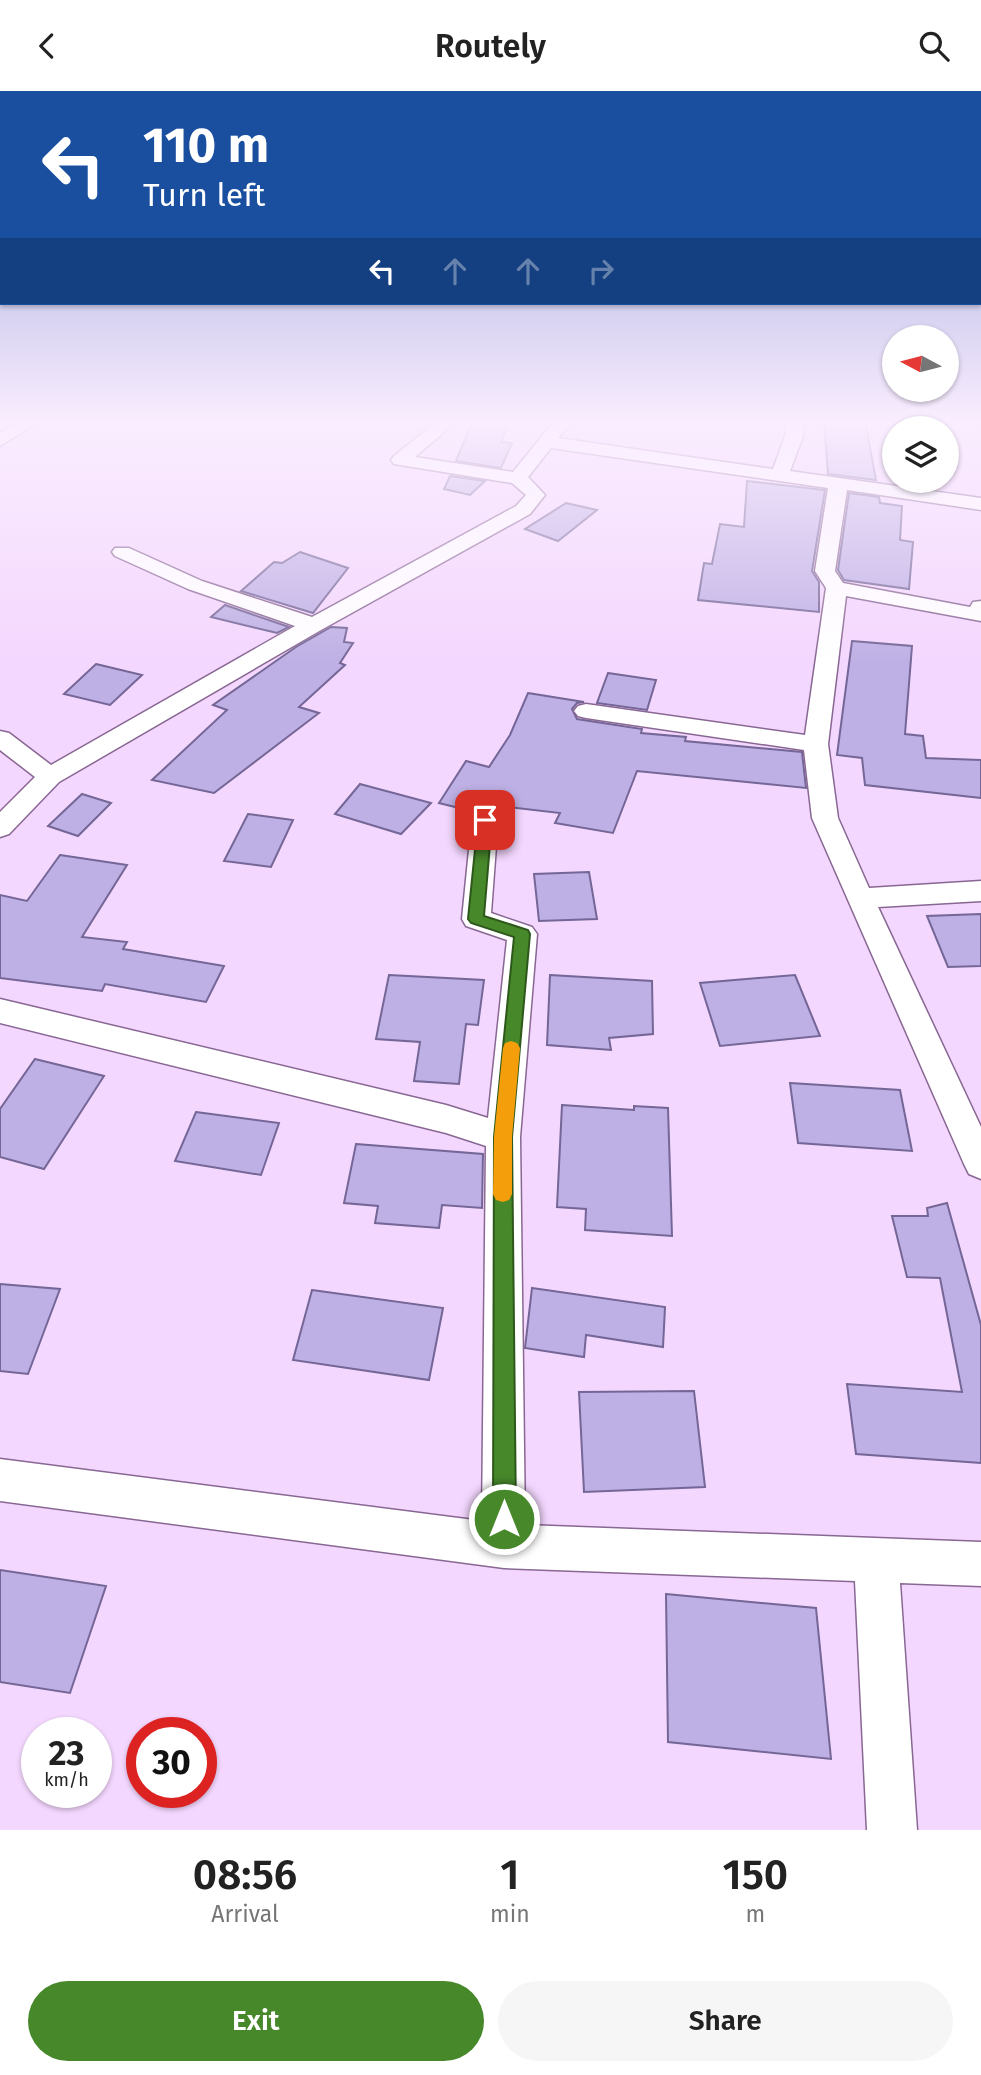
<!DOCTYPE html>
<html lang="en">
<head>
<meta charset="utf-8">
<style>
	:root { --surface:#fff; --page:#f6f6f6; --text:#222; --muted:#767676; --accent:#47882a }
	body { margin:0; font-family:"Fira Sans",sans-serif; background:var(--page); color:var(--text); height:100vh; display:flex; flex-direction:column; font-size:26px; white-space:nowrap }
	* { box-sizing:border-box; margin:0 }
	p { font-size:23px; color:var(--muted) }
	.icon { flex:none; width:38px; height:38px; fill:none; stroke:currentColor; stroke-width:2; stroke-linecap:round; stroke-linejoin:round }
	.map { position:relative; height:1739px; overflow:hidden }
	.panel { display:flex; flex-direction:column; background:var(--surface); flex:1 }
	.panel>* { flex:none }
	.top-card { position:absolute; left:0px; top:0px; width:982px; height:214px; box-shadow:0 2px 5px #0004; background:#1a4fa0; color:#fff; overflow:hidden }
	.needle { width:46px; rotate:277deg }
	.buttons { position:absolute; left:882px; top:234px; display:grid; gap:14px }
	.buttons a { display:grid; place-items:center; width:77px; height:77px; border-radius:50%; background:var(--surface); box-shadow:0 2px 5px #0004; font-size:35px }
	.speed { position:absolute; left:21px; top:1626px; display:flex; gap:14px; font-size:35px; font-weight:700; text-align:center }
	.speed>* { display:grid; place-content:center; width:91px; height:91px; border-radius:50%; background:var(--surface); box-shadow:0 2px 5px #0004; line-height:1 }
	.speed small { font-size:18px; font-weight:400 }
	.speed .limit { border:10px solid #d22; background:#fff; color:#111 }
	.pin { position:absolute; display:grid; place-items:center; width:60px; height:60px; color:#fff; margin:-30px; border-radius:14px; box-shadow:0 4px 10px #0006 }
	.me { position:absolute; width:77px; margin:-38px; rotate:0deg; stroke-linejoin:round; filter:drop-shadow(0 0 5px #0008) }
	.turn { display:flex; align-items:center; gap:24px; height:147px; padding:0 28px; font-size:32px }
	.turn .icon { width:91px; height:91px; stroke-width:2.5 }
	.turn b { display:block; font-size:49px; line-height:60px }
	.lanes { display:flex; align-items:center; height:66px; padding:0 28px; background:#0003; justify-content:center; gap:35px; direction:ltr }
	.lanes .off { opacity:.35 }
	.eta { display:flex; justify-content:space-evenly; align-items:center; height:119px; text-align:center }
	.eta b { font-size:42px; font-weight:600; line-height:49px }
	.button { display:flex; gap:14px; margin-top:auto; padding:14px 28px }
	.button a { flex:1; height:80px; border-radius:42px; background:var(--accent); color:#fff; font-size:28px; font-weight:600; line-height:80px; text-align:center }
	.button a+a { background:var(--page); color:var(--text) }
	header { display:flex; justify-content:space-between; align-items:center; height:91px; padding:0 28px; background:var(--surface); font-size:32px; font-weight:600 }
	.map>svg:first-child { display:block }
	.building { fill:#beb0e4; stroke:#746696; stroke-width:2 }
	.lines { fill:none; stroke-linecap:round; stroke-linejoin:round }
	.minor-casing { stroke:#886793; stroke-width:3 }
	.minor { fill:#fff; fill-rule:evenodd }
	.route { fill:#47882a; stroke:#2e581b; stroke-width:2 }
	.slow { fill:#f59e0b }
</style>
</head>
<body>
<header><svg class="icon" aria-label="back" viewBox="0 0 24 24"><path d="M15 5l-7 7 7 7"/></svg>Routely<svg class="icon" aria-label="search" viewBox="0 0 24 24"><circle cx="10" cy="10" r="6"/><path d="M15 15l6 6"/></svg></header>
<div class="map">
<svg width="981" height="1739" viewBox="0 0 981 1739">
	<rect width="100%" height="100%" fill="#f4d7fe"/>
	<g class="building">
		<path d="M473,329H509L501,351L512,352L501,377L456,370Z"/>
		<path d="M824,329H865L876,389L828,383Z"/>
		<path d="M450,385L485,390L470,404L444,398Z"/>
		<path d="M747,390L825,399L812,480L819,491V521L698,509L704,472L712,473L720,433L744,436Z"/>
		<path d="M849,402L879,406L880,412L902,415L900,449L913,451L909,498L844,489L838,479Z"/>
		<path d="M566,412L597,419L558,450L525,438Z"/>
		<path d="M300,461L348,477L313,522L241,500L274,471L282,472Z"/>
		<path d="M225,514L289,536L277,542L211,526Z"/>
		<path d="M331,536L347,537L344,551L353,552L340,572L345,574L299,616L319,622L214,702L152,689L227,619L213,614L296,556Z"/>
		<path d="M852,550L912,555L905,643L923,645L926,667L981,669V707L865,694L862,667L837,664Z"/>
		<path d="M96,573L142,584L110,614L64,603Z"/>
		<path d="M608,582L656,589L647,619L597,612Z"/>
		<path d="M528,602L584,611L577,612L572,618L577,628L642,638L641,642L686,646L685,650L802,661L806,697L637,680L613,742L555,732L560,722L482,713L475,721L439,712L466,670L489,676L510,644Z"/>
		<path d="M360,693L431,712L401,743L335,723Z"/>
		<path d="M82,703L111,712L78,745L48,735Z"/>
		<path d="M248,723L293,729L271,776L224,770Z"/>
		<path d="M60,764L127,774L82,846L127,851L123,858L224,875L206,911L105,893L102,900L0,887V804L27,810Z"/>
		<path d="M589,781L597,828L539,830L534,783Z"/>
		<path d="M981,823V875L948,876L927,825Z"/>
		<path d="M389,884L484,889L478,934L466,933L459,993L414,990L420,951L376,948Z"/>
		<path d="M550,884L652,890L653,943L609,947L611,959L547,954Z"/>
		<path d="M795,884L820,945L720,955L700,892Z"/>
		<path d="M35,968L104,985L44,1078L0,1066V1018Z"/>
		<path d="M790,992L900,999L912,1060L798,1052Z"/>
		<path d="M562,1014L634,1019V1015L668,1017L672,1145L585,1139L586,1118L557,1116Z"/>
		<path d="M196,1021L279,1032L261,1084L175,1070Z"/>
		<path d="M356,1053L483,1063L482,1117L442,1114L439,1137L375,1132L378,1115L344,1112Z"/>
		<path d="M947,1112L981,1234V1372L856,1363L847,1293L962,1301L940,1187L907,1186L892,1125H928L927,1117Z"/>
		<path d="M0,1193L60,1198L28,1283L0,1280Z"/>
		<path d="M532,1197L665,1216L663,1256L586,1244L584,1266L525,1257Z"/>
		<path d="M312,1199L443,1217L429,1289L293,1269Z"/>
		<path d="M694,1300L705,1396L584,1401L579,1301Z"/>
		<path d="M0,1479L106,1495L70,1602L0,1591Z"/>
		<path d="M666,1503L816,1517L831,1668L668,1651Z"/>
	</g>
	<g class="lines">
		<g class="minor-casing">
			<g id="minor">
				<path d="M21,329H41L0,355V342Z"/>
				<path d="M439,329H458L415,366L513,381L555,329H573L558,347L773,378L785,345L787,329H804L803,345L790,380L981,407V419L847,399L835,480L843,492L970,516L973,511L981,510V530L846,505L828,653L838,727L869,797L981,790V810L878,816L981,1036V1088L969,1083L964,1073L812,727L804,659L586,627L578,625L574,620L578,615L586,613L805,644L826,497L815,480L828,397L551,357L528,386L545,404L530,423L321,539L59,691L9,743L0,746V721L35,686L0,659V640L9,642L51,674L295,535L188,498L115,465L112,461L115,457H129L202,490L312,526L516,415L526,404L512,392L394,373L391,369L394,365Z"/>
				<path d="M485,720L494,723L498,729L491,822L532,836L537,843L520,1046L525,1434L981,1451V1495L900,1492L917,1739H867L855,1490L504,1477L0,1410V1368L482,1430L486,1055L446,1042L0,932V908L446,1014L488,1027L507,849L466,835L462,828L472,729L476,723Z"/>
			</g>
		</g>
		<use href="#minor" class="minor"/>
	</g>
	<linearGradient id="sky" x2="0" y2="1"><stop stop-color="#8f9dd5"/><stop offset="0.58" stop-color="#faedff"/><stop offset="1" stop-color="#faedff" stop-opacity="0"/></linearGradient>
	<rect width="981" height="572" fill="url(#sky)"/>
	<path class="route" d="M485,724L492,729L484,825L528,839L530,843L512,1046L516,1428L512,1436L504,1440L496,1436L493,1428L494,1046L514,846L471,832L468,828L478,729Z"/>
	<path class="slow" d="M511,950L517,952L520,957L512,1046V1103L509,1109L503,1111L496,1109L493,1103L494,1046L503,957L505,952Z"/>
</svg>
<div class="buttons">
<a><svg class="needle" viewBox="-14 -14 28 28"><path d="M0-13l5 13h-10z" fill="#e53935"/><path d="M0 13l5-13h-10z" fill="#767676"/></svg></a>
<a><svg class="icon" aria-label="layers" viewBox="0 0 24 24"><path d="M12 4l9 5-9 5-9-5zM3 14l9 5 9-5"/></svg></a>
</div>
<div class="speed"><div>23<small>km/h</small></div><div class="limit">30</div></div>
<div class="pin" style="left:485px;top:729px;background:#d93025"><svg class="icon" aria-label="arrive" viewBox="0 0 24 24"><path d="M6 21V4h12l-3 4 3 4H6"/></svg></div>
<svg class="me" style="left:504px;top:1428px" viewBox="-20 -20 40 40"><circle r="17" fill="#47882a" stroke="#fff" stroke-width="3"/><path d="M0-11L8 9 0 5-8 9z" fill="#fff"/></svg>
<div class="top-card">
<div class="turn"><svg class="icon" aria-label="left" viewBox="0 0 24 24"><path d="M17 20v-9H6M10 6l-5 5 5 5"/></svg><div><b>110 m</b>Turn left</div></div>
<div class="lanes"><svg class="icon" aria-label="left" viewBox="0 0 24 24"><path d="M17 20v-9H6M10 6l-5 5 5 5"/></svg><svg class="icon off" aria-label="ahead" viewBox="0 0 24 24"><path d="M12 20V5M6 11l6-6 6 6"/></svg><svg class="icon off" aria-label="ahead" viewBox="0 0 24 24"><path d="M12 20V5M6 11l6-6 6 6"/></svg><svg class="icon off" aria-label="right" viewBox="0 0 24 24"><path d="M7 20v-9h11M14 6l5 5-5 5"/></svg></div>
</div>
</div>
<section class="panel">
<div class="eta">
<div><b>08:56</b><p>Arrival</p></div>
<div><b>1</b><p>min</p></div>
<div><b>150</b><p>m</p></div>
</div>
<div class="button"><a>Exit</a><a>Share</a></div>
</section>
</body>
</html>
